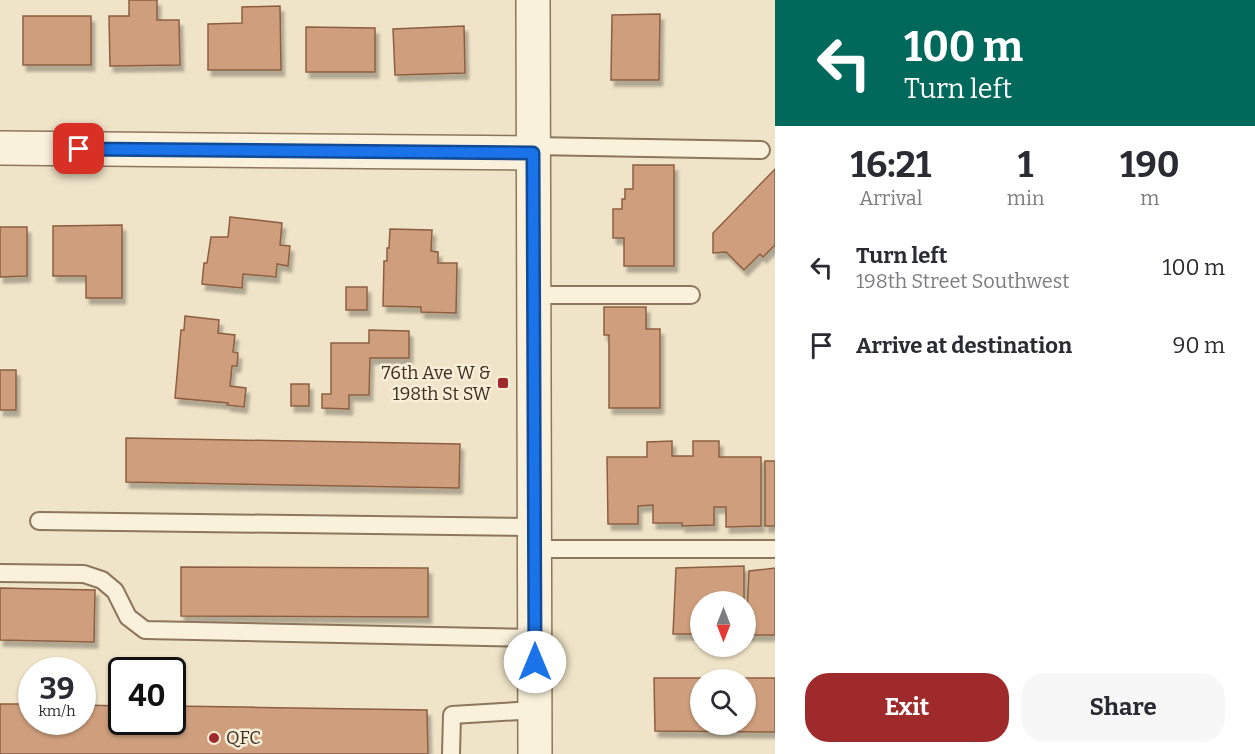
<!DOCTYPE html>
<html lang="en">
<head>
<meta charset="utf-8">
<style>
	:root { --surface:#fff; --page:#f7f7f7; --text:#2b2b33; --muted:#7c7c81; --accent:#9e2a2b }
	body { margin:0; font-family:Bitter,serif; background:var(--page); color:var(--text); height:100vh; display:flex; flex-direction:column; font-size:22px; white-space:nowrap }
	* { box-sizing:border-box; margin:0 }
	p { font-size:20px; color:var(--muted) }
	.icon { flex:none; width:33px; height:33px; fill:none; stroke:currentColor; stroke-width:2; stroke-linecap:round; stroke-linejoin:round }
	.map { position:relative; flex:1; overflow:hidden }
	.drawer { display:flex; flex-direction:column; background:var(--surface); width:480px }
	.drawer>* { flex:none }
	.guide { background:#00695c; color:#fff; overflow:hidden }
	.needle { width:39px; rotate:180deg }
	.buttons { position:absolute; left:690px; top:591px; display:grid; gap:12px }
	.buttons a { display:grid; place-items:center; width:66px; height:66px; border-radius:50%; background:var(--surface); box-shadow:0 2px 4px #0004; font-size:30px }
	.speed { position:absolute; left:18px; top:657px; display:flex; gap:12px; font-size:30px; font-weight:700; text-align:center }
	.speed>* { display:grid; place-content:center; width:78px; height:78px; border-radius:50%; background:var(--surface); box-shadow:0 2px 4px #0004; line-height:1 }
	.speed small { font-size:15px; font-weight:400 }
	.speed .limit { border:3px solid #111; border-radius:9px; background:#fff; color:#111 }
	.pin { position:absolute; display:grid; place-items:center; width:51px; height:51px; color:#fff; margin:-26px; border-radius:12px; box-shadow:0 3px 9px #0006 }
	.me { position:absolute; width:66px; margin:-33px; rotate:0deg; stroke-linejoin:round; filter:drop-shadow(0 0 4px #0008) }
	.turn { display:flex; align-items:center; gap:21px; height:126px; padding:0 30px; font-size:27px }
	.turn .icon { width:78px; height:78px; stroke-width:2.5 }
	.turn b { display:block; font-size:42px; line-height:51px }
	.eta { display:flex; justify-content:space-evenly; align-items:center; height:102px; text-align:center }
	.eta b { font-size:36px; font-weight:700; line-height:42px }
	.cta { display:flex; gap:12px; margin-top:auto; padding:12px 30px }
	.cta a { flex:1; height:69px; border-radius:24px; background:var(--accent); color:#fff; font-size:24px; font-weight:700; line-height:69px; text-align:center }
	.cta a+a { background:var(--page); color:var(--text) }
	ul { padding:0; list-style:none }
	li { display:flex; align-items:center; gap:18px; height:78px; padding:0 30px }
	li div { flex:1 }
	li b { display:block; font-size:22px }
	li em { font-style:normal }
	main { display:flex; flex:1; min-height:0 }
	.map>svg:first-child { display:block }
	.building { fill:#cf9f7d; stroke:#8d5f41; stroke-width:1.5; fill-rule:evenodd; filter:url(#shadow) }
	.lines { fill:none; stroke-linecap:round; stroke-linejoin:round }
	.service-casing { stroke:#8d765c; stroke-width:20 }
	.minor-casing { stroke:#8d765c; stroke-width:36 }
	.tertiary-casing { stroke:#8d765c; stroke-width:36 }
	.service { stroke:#faf1dc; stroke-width:16 }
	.minor { stroke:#faf1dc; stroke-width:33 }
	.tertiary { stroke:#faf1dc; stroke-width:33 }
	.route-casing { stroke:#114b97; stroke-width:15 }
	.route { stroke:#1a73e8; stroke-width:10 }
	.poi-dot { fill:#9e2a2b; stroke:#f7eed8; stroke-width:2 }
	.labels { text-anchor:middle; stroke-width:5; stroke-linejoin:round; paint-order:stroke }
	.poi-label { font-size:18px; fill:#3d2e20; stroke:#f7eed8; text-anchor:end }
</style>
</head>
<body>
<main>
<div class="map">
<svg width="775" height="754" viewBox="0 0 775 754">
	<defs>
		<filter id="shadow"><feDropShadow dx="3.5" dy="6" stdDeviation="1.5" flood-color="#0004"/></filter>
	</defs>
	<rect width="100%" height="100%" fill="#f0e4c8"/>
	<g class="building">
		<path d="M129,0H157V20H179L180,65L110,66L109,16H129Z"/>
		<path d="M280,6L281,70H208V24L242,23V7Z"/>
		<path d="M660,14L659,80H611L612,15Z"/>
		<rect x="23" y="16" width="68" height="49"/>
		<path d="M464,26L465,73L395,75L393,29Z"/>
		<path d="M306,27L375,28V72H306Z"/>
		<path d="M633,165H674V266H624V238H613V209H622V199H625V189H633Z"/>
		<path d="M775,169V245L763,257L760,254L744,270L726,252L713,253V233Z"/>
		<path d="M230,217L282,223L280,245L290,246L288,266L277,264L276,277L243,274L242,288L202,284L204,263H207L211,237H228Z"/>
		<path d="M122,225V298H86V276H53V226Z"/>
		<path d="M0,227H27V276L0,277Z"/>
		<path d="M390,229L432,230L431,251L438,252V263H457L456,313L421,312V307L383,306L384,261H387V248H389Z"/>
		<rect x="346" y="287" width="21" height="23"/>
		<path d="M604,307H646V329H660V408H609V335H604Z"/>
		<path d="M185,316L219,320L218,333L235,335L233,352L238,353L237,366H232L230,386L246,388L244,407L227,405L228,403L175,398L181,330H184Z"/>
		<path d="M369,330L409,331V358H370L369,395H349V409L322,408V394H331V343H369Z"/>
		<rect x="0" y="370" width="16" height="40"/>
		<rect x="291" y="384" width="18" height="22"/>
		<path d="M126,438L460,444L459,488L126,482Z"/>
		<path d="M672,441V456H693V441H719V457H761V526L726,527V507H714V525L682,526V523H653V505L638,506V524H608L607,457H647V442Z"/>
		<rect x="765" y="461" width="10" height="65"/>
		<path d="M744,566V602H700V634H673L676,568Z"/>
		<path d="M181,567L428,568V617L181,616Z"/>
		<path d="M775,568V635H746L749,571Z"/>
		<path d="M0,588L95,590L94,642L0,640Z"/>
		<path d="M654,678H775V732L655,731ZM700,680H746V724H700Z"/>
		<path d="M0,704H32V722H82V705L122,706V722H172V706L427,710L428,754H0Z"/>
	</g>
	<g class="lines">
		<g class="service-casing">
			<g id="service">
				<path d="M533,146L761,150"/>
				<path d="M533,295H691"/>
				<path d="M39,521L534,527"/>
				<path d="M534,549H775"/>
				<path d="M0,573L84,574L102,580L115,591L128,617L145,630L535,638"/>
				<path d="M451,754L452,715L535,710"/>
			</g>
		</g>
		<g class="minor-casing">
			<path id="minor" d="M0,148L533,153"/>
		</g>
		<g class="tertiary-casing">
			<path id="tertiary" d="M533,0L535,754"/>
		</g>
		<use href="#service" class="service"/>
		<use href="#minor" class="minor"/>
		<use href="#tertiary" class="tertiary"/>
	</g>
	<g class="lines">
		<g class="route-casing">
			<path id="route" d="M79,149L533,153L535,662"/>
		</g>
		<use href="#route" class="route"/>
	</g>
	<g class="poi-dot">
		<rect x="497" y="377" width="12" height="12" rx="3"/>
		<circle cx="214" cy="738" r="6"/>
	</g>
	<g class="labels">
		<g class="poi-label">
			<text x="491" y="379">76th Ave W &amp;<tspan x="491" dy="21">198th St SW</tspan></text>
			<text x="226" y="744" text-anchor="start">QFC</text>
		</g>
	</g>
</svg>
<div class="buttons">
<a><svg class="needle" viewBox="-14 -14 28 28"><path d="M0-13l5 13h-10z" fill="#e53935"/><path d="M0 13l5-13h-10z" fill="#7c7c81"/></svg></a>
<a><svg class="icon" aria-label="search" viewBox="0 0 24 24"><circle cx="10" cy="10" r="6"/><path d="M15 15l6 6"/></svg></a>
</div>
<div class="speed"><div>39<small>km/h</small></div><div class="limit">40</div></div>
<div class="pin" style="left:79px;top:149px;background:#d93025"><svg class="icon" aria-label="arrive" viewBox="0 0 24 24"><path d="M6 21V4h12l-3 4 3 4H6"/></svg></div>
<svg class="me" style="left:535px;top:662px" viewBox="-20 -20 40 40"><circle r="19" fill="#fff"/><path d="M0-13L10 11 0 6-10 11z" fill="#1a73e8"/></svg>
</div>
<section class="drawer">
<div class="guide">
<div class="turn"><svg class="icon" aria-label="left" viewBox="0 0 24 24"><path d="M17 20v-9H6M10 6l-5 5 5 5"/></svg><div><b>100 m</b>Turn left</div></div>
</div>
<div class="eta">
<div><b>16:21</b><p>Arrival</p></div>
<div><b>1</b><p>min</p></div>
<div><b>190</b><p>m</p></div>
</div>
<ul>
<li><svg class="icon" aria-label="left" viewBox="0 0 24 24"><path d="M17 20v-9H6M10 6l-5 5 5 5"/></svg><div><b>Turn left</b><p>198th Street Southwest</p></div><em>100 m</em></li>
<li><svg class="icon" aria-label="arrive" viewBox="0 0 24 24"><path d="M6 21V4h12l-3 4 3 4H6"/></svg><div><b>Arrive at destination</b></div><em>90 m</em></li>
</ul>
<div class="cta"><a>Exit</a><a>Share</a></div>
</section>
</main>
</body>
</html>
